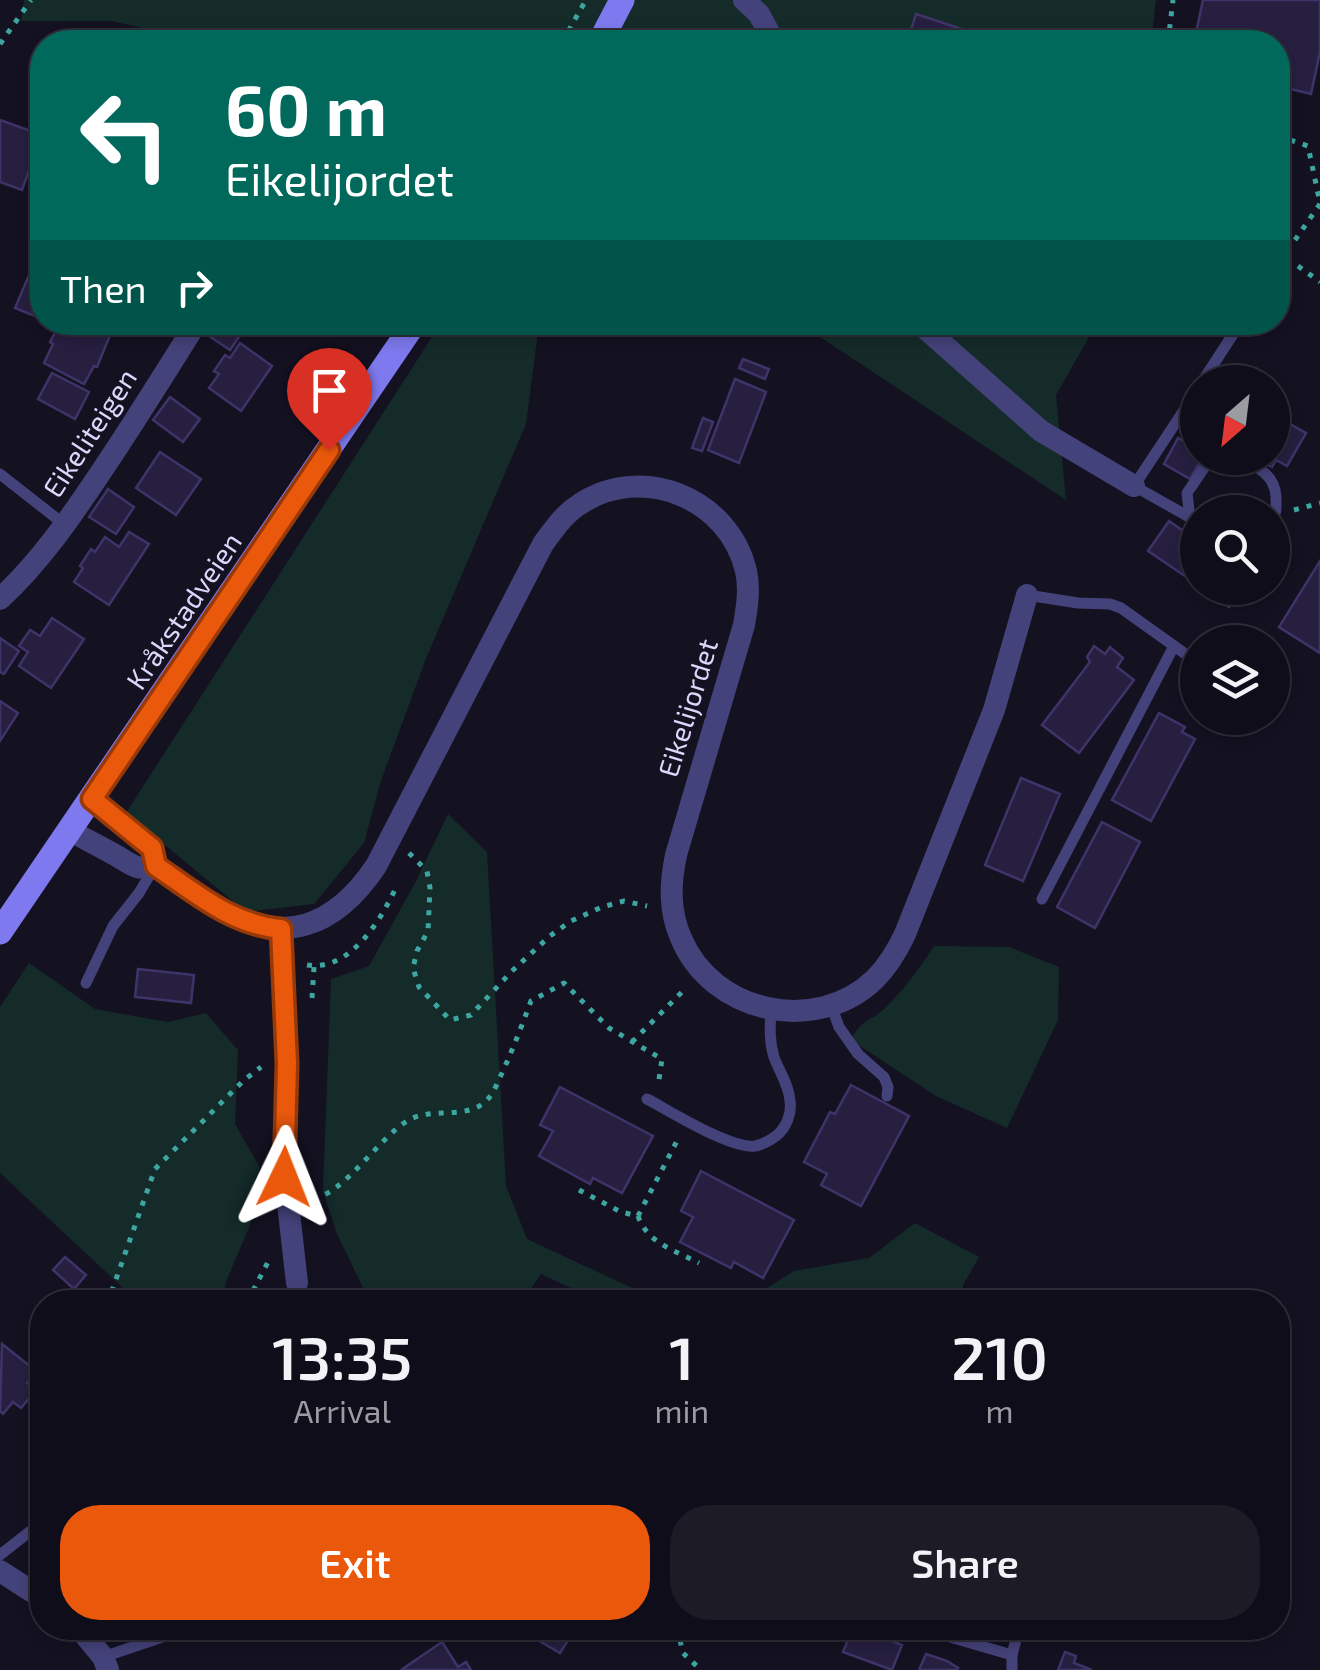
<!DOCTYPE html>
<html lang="en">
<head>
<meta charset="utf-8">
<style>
	:root { --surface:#0f0d19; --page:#1d1b26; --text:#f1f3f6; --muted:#9b9ca2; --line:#2f2d38; --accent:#ea580c }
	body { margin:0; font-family:"Exo 2",sans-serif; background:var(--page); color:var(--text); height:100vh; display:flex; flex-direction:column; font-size:38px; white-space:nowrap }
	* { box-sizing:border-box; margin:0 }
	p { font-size:32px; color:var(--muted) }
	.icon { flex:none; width:55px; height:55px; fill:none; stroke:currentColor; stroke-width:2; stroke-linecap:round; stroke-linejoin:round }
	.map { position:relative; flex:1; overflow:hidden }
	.sheet { position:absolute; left:30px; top:1290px; width:1260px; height:350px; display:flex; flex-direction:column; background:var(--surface); border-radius:40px; box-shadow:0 5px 15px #0003,0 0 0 2px var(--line) }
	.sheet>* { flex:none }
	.hud { position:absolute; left:30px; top:30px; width:1260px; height:305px; border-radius:40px; box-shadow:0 5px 15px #0003,0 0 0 2px var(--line); background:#00695c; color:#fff; overflow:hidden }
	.needle { width:65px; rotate:208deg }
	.fabs { position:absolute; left:1180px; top:365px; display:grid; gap:20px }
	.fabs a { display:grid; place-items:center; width:110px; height:110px; border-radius:50%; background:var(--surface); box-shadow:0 5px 15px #0003,0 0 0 2px var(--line); font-size:50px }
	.pin { position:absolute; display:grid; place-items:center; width:85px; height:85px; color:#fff; margin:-102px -42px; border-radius:50% 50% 50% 0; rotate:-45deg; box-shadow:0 0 10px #0007 }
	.pin .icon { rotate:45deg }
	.me { position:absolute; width:110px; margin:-55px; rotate:2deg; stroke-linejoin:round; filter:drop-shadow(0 0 8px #0008) }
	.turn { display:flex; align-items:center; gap:35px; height:210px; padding:0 30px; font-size:45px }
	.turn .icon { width:130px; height:130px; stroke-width:2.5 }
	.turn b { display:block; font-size:70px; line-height:85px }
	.then { display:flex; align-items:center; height:95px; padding:0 30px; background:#0003; gap:20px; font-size:38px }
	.eta { display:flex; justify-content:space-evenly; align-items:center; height:170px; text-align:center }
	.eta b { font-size:60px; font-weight:600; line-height:70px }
	.cta { display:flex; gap:20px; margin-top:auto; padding:20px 30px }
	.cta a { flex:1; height:115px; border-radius:40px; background:var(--accent); color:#fff; font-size:40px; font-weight:600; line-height:115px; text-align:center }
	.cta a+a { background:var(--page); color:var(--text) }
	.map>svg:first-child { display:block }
	.green { fill:#142b2a }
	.building { fill:#261f40; stroke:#3f3469; stroke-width:2.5 }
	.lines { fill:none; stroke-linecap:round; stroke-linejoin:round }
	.path { stroke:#3ea6a1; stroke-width:5; stroke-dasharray:5 8; stroke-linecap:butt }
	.lane { stroke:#44427a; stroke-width:11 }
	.street { stroke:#44427a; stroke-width:22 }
	.secondary { stroke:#7e79ee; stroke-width:25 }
	.route-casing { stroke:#983908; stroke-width:25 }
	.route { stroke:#ea580c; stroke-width:18 }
	.labels { text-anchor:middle; stroke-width:8; stroke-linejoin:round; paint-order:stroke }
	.street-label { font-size:28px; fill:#dbd6fa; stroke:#141121 }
</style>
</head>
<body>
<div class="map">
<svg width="1320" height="1670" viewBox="0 0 1320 1670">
	<rect width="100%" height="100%" fill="#141121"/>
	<g class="green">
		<path d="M24,0H1156L1151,42H203L112,21H21Z"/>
		<path d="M441,323H539L526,424L425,661L381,781L364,843L314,904L246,912L126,813Z"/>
		<path d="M799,323H1097L1056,395L1066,500Z"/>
		<path d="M448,814L487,852L506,1186L527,1239L662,1302H601L541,1274L522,1302H370L337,1234L323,1191L331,979L369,966L415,883Z"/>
		<path d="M934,946L1009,947L1059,967L1058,1020L1007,1128L936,1096L851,1040C862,1018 869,1023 885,1008C904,990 920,968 934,946Z"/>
		<path d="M29,963L95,1009L168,1022L206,1013L238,1050L235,1124L259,1166L260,1201L226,1282L222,1302H138L0,1173V1007Z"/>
		<path d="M915,1223L979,1257L963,1285V1302H745L794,1271L869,1258Z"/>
	</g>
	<g class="building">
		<path d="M1203,0H1320V52L1311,94L1278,86V42H1194Z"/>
		<path d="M916,14L980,35L977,42H907Z"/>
		<path d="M0,120L42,135L22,190L0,182Z"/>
		<path d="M29,275L42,280V319L15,308Z"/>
		<path d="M65,322H94L111,333L97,367L94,366L84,384L44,363L53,344L50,342L58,327L62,329Z"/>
		<path d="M214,322H243L247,325L230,350L206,334Z"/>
		<path d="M240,343L272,366L241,411L209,388L219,374L214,371L225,355L230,358Z"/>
		<path d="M743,359L769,369L765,379L739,368Z"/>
		<path d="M52,373L89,392L75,419L38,399Z"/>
		<path d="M735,379L766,392L739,463L708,450Z"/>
		<path d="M170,397L200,419L183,442L153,420Z"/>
		<path d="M1272,414L1306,433L1287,466L1276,460L1272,467L1255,458H1272Z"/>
		<path d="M703,418L713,422L702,451L692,448Z"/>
		<path d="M1178,438L1198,449V458H1202L1190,479L1164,464Z"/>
		<path d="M160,452L201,479L176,515L136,488Z"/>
		<path d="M108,489L134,507L116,534L89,517Z"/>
		<path d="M1169,521L1198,541V585L1148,551Z"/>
		<path d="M129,532L149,544L109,605L74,582L83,568L80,566L91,549L95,552L105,537L119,547Z"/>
		<path d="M1320,561V653L1279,627Z"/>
		<path d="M1201,588H1243L1229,607Z"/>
		<path d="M52,618L84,639L51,688L19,666L28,652L19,646L30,630L40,636Z"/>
		<path d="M0,638L19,651L4,674L0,672Z"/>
		<path d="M1094,646L1105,654L1110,647L1123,658L1117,667L1134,680L1079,753L1042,725L1090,662L1087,657Z"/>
		<path d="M0,701L18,713L0,741Z"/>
		<path d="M1159,713L1185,727L1182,732L1195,739L1151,821L1112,800Z"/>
		<path d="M1021,778L1060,794L1023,881L985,865Z"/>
		<path d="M1102,822L1140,842L1095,928L1057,907Z"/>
		<path d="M138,969L194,975L191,1003L135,997Z"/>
		<path d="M851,1085L909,1116L861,1206L821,1185L827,1174L804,1162L830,1112L835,1114Z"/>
		<path d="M560,1087L653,1136L622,1193L593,1178L590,1184L539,1156L553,1131L540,1125Z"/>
		<path d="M701,1171L794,1220L763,1278L734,1262L731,1268L680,1242L693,1217L681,1211Z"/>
		<path d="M65,1257L86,1275L74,1289L53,1270Z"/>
		<path d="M2,1344L36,1371L27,1383L36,1390L21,1408L13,1402L3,1414L0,1411Z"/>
		<path d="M531,1628H579L577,1632L574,1631L560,1653L538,1640L542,1634Z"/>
		<path d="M853,1628H873L871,1633L902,1645L892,1670L843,1652Z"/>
		<path d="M442,1642L458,1667L466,1662L471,1670H401Z"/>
		<path d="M1065,1652L1076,1656L1074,1663L1092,1670H1058Z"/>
		<path d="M926,1654L947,1661L958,1668L957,1670H919Z"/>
	</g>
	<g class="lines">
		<g class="path">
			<path d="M562,42L586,0"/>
			<path d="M1168,42L1173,0"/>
			<path d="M0,44L31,0"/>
			<path d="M1278,136L1308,146L1320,203"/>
			<path d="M1295,240L1320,204"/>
			<path d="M1298,266L1320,282"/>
			<path d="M1294,510L1320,503"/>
			<path d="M409,853L427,871L430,888L428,931L417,951L413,968L419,987L450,1020L471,1015L512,971L550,936L571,921L602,907L624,901L647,906"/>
			<path d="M307,965C350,972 382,919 397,885"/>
			<path d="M312,998L314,967"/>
			<path d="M632,1042L686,988"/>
			<path d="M579,1190L621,1212L638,1216"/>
			<path d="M313,1198C342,1196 379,1138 407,1121C431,1106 467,1121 487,1100C494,1093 498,1081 502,1073C513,1049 522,1025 531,1001L564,983L609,1028L662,1059L658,1086"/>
			<path d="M638,1216L679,1137"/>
			<path d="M638,1216C647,1243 676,1251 699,1263"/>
			<path d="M113,1302L109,1299L155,1169L243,1081L261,1067"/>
			<path d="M247,1302L268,1262"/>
			<path d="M677,1628L683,1653L701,1670"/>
		</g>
		<g class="lane">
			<path d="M1278,266L1284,256"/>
			<path d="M1202,382L1241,322"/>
			<path d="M1198,389L1134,486L1198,522"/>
			<path d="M1238,458C1257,467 1275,474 1276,497C1276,507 1277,512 1272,521"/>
			<path d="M0,474L65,525"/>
			<path d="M1190,518L1187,493L1211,458"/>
			<path d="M1027,595L1078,603L1110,604L1121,608L1198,663"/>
			<path d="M1042,899L1174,646"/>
			<path d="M86,983L113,926L139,893L155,866"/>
			<path d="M831,1005L839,1027L858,1054L884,1077L888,1087L887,1096"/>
			<path d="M647,1099C670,1111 730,1149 755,1146C762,1145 769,1141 776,1136C786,1128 792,1114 790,1101C789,1085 779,1071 774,1057C769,1041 770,1026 771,1010"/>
			<path d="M0,1555L42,1522"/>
			<path d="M919,1628L1012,1655"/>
			<path d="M103,1657L189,1628"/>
			<path d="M1012,1670V1655L1019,1628"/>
		</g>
		<g class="street">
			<path d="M744,0L759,14L774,42"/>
			<path d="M918,322L1041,431L1134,486"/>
			<path d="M0,599C40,562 71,517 101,472C134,423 165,373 197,322"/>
			<path d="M92,799L152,848L155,866"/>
			<path d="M69,830C85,839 101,847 117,856C122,859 131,865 137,867C145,869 152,865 159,869C180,880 198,896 218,908C283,947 335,927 376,866L543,544C554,529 564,514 580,504C642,463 729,498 746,571C750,589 747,607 744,625L676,855C670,884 669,911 681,938C712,1013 816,1036 875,979C888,966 897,951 905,934L994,710L1027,595"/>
			<path d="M281,929L287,1064L285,1177L297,1283"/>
			<path d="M0,1571L42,1598"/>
			<path d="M79,1628L103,1657L108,1670"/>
		</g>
		<g class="secondary">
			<path d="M600,42L622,0"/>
			<path d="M0,932L415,322"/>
		</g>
	</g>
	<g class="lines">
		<g class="route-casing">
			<path id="route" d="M284,1177L287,1064L281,929C233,925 195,893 156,866L152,848L92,799L329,450"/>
		</g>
		<use href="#route" class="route"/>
	</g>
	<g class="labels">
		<g class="street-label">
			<text transform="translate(90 433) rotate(-57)" y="10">Eikeliteigen</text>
			<text transform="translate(184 611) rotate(-56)" y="10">Kråkstadveien</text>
			<text transform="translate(688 708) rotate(-73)" y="10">Eikelijordet</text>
		</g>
	</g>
</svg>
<div class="fabs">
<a><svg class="needle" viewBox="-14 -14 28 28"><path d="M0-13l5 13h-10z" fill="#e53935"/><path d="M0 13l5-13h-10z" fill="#9b9ca2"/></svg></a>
<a><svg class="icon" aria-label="search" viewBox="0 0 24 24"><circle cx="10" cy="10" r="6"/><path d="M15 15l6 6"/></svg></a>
<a><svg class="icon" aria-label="layers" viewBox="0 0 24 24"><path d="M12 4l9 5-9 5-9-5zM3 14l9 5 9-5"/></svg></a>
</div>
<div class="pin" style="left:329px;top:450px;background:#d93025"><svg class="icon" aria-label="arrive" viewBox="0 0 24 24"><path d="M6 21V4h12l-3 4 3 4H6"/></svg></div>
<svg class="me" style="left:284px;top:1177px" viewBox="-20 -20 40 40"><path d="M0-17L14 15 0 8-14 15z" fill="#ea580c" stroke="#fff" stroke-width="4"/></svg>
<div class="hud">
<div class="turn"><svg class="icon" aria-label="left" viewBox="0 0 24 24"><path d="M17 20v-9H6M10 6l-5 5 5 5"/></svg><div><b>60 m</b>Eikelijordet</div></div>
<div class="then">Then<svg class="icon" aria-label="right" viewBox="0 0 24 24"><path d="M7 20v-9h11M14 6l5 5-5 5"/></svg></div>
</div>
<section class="sheet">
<div class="eta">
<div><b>13:35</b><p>Arrival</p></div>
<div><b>1</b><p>min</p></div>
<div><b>210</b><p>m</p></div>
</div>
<div class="cta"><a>Exit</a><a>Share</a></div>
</section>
</div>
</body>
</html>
